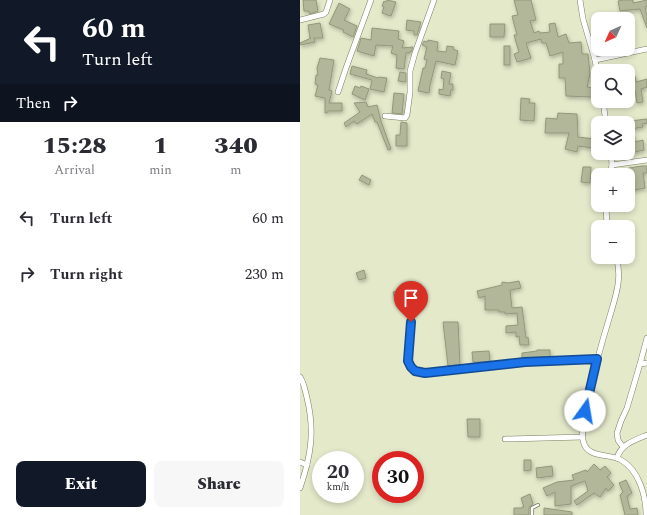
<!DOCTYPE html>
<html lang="en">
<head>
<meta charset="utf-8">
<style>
	:root { --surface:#fff; --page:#f7f7f7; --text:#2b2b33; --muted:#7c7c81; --accent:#111827 }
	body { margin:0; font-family:Spectral,serif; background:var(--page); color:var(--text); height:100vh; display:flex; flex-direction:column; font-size:15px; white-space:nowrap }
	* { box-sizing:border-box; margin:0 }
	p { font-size:13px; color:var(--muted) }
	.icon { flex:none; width:22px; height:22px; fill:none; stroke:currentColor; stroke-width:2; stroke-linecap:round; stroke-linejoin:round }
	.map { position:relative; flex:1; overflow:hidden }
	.panel { display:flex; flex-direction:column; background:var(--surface); width:300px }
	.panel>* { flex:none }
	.top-card { background:#111827; color:#fff; overflow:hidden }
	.needle { width:26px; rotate:225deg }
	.controls { position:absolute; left:291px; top:12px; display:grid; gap:8px }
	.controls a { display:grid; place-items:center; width:44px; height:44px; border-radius:8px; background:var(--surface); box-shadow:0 2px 6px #0003; font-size:20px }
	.speed { position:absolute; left:12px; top:451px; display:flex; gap:8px; font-size:20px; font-weight:700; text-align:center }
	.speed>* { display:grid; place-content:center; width:52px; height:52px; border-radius:50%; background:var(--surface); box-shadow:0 2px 6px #0003; line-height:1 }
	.speed small { font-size:10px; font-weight:400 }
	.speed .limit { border:6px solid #d22; background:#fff; color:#111 }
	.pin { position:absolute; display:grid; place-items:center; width:34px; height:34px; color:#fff; margin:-41px -17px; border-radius:50% 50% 50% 0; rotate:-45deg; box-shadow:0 0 4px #0007 }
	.pin .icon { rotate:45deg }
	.me { position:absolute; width:44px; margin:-22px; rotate:13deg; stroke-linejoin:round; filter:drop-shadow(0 0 3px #0008) }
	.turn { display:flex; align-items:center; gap:14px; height:84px; padding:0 16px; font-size:18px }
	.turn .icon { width:52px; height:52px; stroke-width:2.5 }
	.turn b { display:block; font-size:28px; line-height:34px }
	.then { display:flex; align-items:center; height:38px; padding:0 16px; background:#0003; gap:8px; font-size:15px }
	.eta { display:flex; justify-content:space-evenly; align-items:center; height:68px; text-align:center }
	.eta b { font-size:24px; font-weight:800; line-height:28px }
	.cta { display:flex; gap:8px; margin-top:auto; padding:8px 16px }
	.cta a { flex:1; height:46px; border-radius:8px; background:var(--accent); color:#fff; font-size:16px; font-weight:800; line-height:46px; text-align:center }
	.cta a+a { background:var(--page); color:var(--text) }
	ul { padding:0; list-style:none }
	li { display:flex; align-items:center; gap:12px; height:56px; padding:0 16px }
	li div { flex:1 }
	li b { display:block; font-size:15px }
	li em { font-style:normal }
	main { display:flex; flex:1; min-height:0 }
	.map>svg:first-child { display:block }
	.building { fill:#b2b799; stroke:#93977a; filter:url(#shadow) }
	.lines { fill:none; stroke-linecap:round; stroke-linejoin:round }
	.lane-casing { stroke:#7a7e62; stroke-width:4 }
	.street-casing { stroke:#7a7e62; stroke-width:6 }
	.lane { stroke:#fff; stroke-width:2.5 }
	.street { stroke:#fff; stroke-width:5 }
	.route-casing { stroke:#114b97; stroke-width:10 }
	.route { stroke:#1a73e8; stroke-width:7 }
</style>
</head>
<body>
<main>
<section class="panel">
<div class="top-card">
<div class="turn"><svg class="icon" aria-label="left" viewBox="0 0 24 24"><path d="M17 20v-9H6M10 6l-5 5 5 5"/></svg><div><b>60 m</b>Turn left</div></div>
<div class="then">Then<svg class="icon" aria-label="right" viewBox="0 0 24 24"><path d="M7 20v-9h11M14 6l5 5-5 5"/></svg></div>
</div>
<div class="eta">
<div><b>15:28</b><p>Arrival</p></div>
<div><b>1</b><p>min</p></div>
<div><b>340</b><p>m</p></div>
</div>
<ul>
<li><svg class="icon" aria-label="left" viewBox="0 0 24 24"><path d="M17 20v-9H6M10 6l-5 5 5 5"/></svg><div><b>Turn left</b></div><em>60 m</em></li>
<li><svg class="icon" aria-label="right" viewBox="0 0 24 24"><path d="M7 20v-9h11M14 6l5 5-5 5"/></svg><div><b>Turn right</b></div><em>230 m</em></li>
</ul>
<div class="cta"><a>Exit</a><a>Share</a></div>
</section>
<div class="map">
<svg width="347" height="515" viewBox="0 0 347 515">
	<defs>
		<filter id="shadow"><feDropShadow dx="1" dy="2" stdDeviation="2" flood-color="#0004"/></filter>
	</defs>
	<rect width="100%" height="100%" fill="#e4e9ca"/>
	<g class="building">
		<path d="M3,0H16L18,11L10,14L9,11H4Z"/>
		<path d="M87,0L96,2L91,16L82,13L84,7L82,6L84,1L86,2Z"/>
		<path d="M214,0H231L236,20L230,21L234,33L239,31L240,33L250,32L249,24L255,23L258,37L266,34L269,43L281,42L282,54H288L290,74L287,87L293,88L292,97L266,96L265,78H259V64H263V52L250,56L246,43H242L241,39L226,43L231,58L217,62L214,54L219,52L214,35H217L212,16L218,15Z"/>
		<path d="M323,0H333V3L347,0V6L345,7L347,16V28L340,9L320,11L318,1Z"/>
		<path d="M39,3L50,9L44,20L57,26L53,37L43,32L44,30L29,24Z"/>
		<path d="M107,20L121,22L117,35H114V31L106,30Z"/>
		<path d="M20,23L23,38H14L15,42L1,45L0,43L11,38H10L8,25Z"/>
		<path d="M190,24H205L204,37H190Z"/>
		<path d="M72,28L99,31L98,39L104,41L102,48L113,47L111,52L106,53L104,69L96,68L97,55L91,53L93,46L76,45L74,56L57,51L61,38L71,40Z"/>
		<path d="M128,40L138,42L137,51L146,52L147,46L154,47L153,49L158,51L155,65L136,61L130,85L129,93L118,91L123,68H125L127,60L124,59L127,47L122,45L124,41L127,42Z"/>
		<rect x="204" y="46" width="6" height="19"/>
		<path d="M20,58L34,60L29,90L32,91L29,103H42V111H28L27,113H25V98L15,96L18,85L15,84L16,75H18L17,68Z"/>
		<path d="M52,66L67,70L66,74L78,78L79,77L87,78L84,92L70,89L72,80L50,74Z"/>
		<path d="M142,71L151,73L149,84H153V90H151L150,96L139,94V89L143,90L144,79L141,78Z"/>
		<path d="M100,72L106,73V82L98,81Z"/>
		<path d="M335,76L336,82L347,79V87L341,89L343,102L337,103L335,90L328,92V84H330V77Z"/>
		<path d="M55,86L60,88L61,86L69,89L65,100L52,94Z"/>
		<path d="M94,93L104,94L102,114L92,113Z"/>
		<path d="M221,98L230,99L229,103H235L234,121L220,120Z"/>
		<path d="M66,102L68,107L77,105L81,121L91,149L88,150L77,122H75L72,114L57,124L54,121L46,127L44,123L60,112L54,103Z"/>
		<path d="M258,113L277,114L278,137L295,139V136H298V153L293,152L294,148L278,146L277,152L265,149L269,133H245L246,118L257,119Z"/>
		<path d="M347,119V123L342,124L343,127L331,129L330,121Z"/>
		<path d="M101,122L107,123V146H96V135H100Z"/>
		<path d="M334,135L335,142L343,140L344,150L330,153L328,136Z"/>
		<path d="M341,166H347V173H343L345,188L328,191V175H322V169H329V168Z"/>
		<path d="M283,167H291L290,183L281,182Z"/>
		<path d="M62,175L71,180L69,185L59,180Z"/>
		<path d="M64,270L66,278L59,280L56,273Z"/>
		<path d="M219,281L221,288L210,290L212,308L222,307L226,338L228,337L229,345H220L219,336L216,337V332L206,333V326L218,325L217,313L205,314V312H199V310H185V296L179,298L177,291L202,285V282L208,283Z"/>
		<path d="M100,290L102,297L95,299L93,292Z"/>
		<path d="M143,322H158L160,365L148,366Z"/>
		<path d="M237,350H250V357L222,358V353L237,351Z"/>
		<path d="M189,351L190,362H173L172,352Z"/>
		<path d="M167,419H180V437H168Z"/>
		<path d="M224,460H231V470L224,471Z"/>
		<path d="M294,464L300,470L305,466L311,473L307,477L314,485L308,491L306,488L300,497L294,493L277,505L274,501L288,491L285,481L271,486V504L255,506V492L247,496L243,488L257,482L274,480L272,475L286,470L287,472Z"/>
		<path d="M252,466L253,476L237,478L236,468Z"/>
		<path d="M326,480L332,493L327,496L330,509L337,508L338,515H325L320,495L323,492L319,483Z"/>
		<path d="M230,494L233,504L229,507V515H214V508H222V507H224L221,498Z"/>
		<path d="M244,508L272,512V515H244Z"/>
	</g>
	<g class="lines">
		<g class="lane-casing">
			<path id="lane" d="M232,515V508L238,505"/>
		</g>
		<g class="street-casing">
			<g id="street">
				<path d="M280,0L283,19L295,60L298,77"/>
				<path d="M0,20L24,14L26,12L30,0"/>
				<path d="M295,60L347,49"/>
				<path d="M38,92L46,68L71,0"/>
				<path d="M303,101L306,123"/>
				<path d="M85,116L105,118L107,115L110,92V71L115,53L134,0"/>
				<path d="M312,165L347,160"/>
				<path d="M310,175L312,165L311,153"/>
				<path d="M306,205L307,227"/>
				<path d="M316,257C323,278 315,298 309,319C301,345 294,371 288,398C285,411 281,427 283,440C286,459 309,453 321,460C339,470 346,496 346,515"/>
				<path d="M111,322L108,361L111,367L115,371L125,373L225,362L297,359"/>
				<path d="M340,364L347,338"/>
				<path d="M0,377C4,383 5,390 7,398C15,431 11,456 0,488"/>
				<path d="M205,439L283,437"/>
				<path d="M323,447L318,440L317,433L321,421L327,408L340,364L347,363"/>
				<path d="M317,458C321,444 335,440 347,435"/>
				<path d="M0,462L7,465"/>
			</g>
		</g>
		<use href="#lane" class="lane"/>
		<use href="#street" class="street"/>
	</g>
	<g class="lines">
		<g class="route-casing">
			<path id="route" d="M111,322L108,361L111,367L115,371L125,373L225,362L297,359L285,411"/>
		</g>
		<use href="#route" class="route"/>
	</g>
</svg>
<div class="controls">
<a><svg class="needle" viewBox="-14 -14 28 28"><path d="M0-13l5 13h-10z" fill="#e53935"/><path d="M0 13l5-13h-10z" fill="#7c7c81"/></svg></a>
<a><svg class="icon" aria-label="search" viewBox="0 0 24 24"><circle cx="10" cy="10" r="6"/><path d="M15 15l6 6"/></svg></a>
<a><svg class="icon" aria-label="layers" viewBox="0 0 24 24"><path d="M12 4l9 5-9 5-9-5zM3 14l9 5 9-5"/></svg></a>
<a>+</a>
<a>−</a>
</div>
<div class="speed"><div>20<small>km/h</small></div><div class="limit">30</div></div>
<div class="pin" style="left:111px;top:322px;background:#d93025"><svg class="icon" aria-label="arrive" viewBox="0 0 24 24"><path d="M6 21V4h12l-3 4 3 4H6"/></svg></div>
<svg class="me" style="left:285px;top:411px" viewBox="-20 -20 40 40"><circle r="19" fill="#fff"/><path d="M0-13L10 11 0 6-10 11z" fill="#1a73e8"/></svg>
</div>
</main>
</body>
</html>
